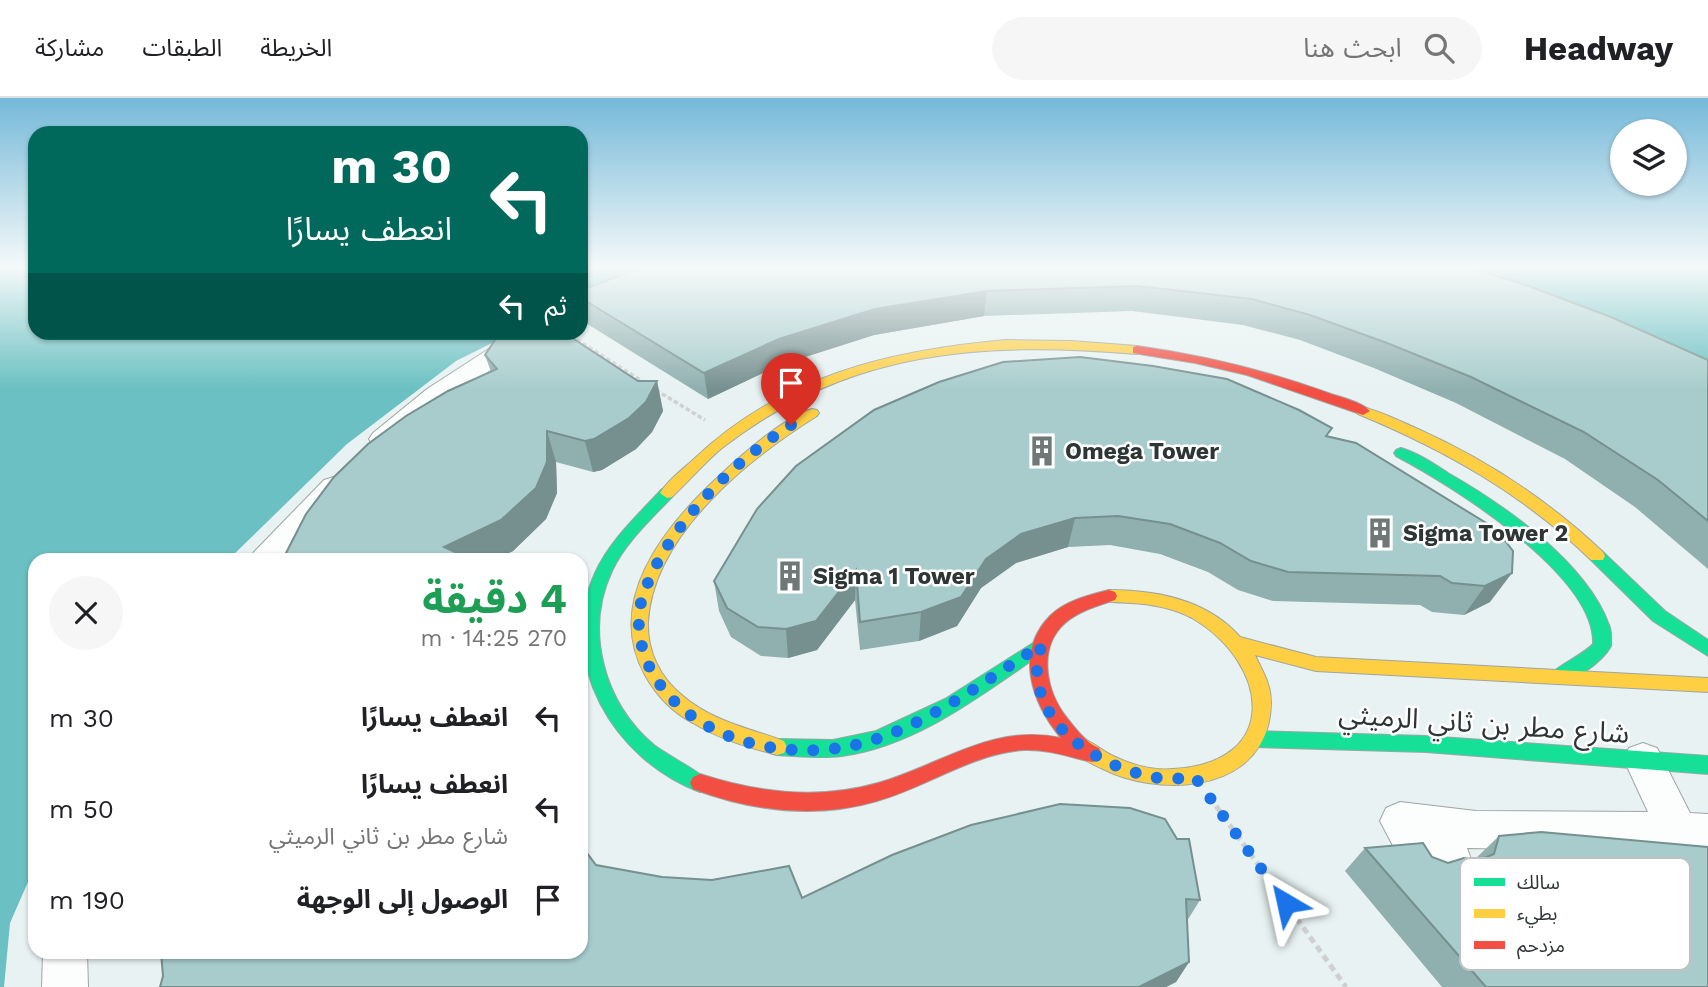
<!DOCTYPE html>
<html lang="ar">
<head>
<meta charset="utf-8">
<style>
	:root { --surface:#fff; --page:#f6f6f6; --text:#202124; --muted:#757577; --line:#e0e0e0 }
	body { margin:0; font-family:"Work Sans","Noto Sans Arabic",sans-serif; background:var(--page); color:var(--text); direction:rtl; height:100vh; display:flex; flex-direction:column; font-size:26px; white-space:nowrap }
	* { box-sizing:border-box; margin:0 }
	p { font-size:23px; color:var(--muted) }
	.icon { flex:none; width:38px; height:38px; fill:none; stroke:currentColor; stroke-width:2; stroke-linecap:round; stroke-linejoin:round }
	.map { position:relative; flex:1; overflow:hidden; direction:ltr }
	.side { position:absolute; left:28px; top:455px; width:560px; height:406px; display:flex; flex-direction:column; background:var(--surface); border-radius:21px; box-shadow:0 2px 5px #0004; direction:rtl }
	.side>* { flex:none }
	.hud { position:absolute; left:28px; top:28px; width:560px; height:214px; border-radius:21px; box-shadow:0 2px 5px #0004; direction:rtl; background:#00695c; color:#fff; overflow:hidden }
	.tools { position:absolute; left:1610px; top:21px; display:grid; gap:14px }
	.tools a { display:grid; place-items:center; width:77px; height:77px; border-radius:50%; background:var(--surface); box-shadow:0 2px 5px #0004; font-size:35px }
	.pin { position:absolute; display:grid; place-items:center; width:60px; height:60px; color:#fff; margin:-72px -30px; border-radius:50% 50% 50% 0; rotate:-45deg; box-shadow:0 0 7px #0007 }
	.pin .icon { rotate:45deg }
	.me { position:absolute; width:77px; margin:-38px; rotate:324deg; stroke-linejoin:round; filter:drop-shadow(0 0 5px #0008) }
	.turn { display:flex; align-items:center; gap:24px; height:147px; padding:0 21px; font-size:32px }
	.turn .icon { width:91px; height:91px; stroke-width:2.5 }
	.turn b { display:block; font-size:49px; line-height:60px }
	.then { display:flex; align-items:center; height:66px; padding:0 21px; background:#0003; gap:14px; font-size:26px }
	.round { display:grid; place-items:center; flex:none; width:74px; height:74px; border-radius:37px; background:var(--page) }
	.headline { display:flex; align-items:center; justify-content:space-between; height:119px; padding:0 21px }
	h1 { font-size:42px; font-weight:700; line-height:52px; color:#1e9e55 }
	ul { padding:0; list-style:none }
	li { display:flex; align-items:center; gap:21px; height:91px; padding:0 21px }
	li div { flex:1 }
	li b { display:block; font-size:26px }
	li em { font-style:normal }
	header { display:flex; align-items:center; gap:42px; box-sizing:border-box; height:98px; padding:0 35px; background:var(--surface); border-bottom:2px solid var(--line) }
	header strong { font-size:33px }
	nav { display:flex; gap:38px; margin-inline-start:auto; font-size:24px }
	.search { width:490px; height:63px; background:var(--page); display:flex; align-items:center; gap:18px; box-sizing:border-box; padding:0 24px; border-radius:38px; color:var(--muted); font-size:26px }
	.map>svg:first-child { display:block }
	.water { fill:#6ac0c2 }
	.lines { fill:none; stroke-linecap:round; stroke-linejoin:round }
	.street-casing { stroke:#9ea5a5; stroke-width:2 }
	.fast-casing { stroke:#9ea5a5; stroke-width:2 }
	.slow-casing { stroke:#9ea5a5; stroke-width:2 }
	.jam-casing { stroke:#9ea5a5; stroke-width:2 }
	.path-far1 { stroke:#cfd1d1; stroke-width:3.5; stroke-dasharray:4.5 2.5; stroke-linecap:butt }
	.path { stroke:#cfd1d1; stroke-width:5; stroke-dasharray:7 4.5; stroke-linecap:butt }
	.street { fill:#fcfdfd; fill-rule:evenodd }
	.fast { fill:#16e098; fill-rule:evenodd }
	.slow { fill:#ffcf43; fill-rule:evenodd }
	.jam { fill:#f24e42; fill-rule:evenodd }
	.wall { fill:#90afaf }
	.shaded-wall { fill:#768f8f }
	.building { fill:#a8cccc; stroke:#768f8f; stroke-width:2 }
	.route { stroke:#1a73e8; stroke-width:12; stroke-dasharray:0 21.6 }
	.labels { text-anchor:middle; stroke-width:5; stroke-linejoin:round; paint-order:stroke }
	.poi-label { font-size:23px; font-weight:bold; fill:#2e3535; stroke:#fff; text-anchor:start }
	.near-street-label { font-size:28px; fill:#2e3535; stroke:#fff }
	.key { fill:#fff; stroke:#c0c2c2; stroke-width:2 }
	.key-label { font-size:19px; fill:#2e3535 }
</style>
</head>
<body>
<header>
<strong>Headway</strong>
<div class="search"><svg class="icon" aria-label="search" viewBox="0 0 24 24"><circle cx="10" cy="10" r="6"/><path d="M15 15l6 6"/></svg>ابحث هنا</div>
<nav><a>الخريطة</a><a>الطبقات</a><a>مشاركة</a></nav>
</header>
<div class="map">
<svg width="1708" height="889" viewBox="0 0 1708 889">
	<rect width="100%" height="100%" fill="#e8f2f2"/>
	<g class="water">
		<path d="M0,168H35V234L512,235L456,263L347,346L228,462H35V768L10,825L4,889H0Z"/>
		<path d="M581,168H666L581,200Z"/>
		<path d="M1417,168H1708V278Z"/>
	</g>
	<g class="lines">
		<g class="street-casing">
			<g id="street">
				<path d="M515,234H545L446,303L393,347L383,350L373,347L369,341L373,335L427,291Z"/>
				<path d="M334,379L344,382L349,389L284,462H249L254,454L324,382Z"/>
				<path d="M1643,645L1657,650L1690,715L1708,716V754L1467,750L1472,764L1466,778L1451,784L1440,780L1425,786L1410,780L1380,723L1386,710L1400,704L1476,713L1648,714L1624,662L1629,650Z"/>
				<path d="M43,854H87L88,889H42Z"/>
			</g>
		</g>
		<g class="fast-casing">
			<g id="fast">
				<path d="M1401,350C1418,355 1434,366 1448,375C1504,407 1586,464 1609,527C1612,533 1611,541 1611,548C1603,563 1570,589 1553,583L1550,578C1555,568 1582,558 1593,546C1596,477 1451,387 1396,358L1394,355L1396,352Z"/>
				<path d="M667,390L674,395L672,399C651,421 625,445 612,473C584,532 604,606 654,647C665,656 706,677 710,685L707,691L700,694C614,662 555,563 595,475C610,442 638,417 662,391Z"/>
				<path d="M1597,452L1603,454L1665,513L1708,542V558L1653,523L1591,462L1589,458L1591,454Z"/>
				<path d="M1041,540L1047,542L1050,547L1047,552C985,594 918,648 842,658C820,661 799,658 777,657L770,655L767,649L770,643L777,641L833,642L876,633L945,601Z"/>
				<path d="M1256,633L1426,638L1708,658V676L1426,654L1256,649L1249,647L1247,641L1249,635Z"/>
			</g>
		</g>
		<g class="slow-casing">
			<g id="slow">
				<path d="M1006,242L1071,243L1137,248L1143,252L1137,256C982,243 849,251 722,350C704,365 689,383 672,399L667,400L660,395C668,382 682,372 694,361C781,278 890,252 1006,242Z"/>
				<path d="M1363,309C1382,314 1400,323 1418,331C1487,362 1548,402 1603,454L1605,458L1603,462H1591C1523,396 1445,352 1358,316L1356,313L1358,310Z"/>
				<path d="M812,311L817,312L819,315L817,318C748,361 653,437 648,524C647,553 660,580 683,598C712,623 748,630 784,643L787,649L784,655L777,657C748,649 719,641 693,625C672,614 656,597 645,577C604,503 665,428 718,379C739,359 784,319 812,311Z"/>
				<path d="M1109,492C1156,492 1208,502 1240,539L1316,559L1708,580V594L1316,573L1255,557C1259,566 1265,576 1268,586C1273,600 1271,615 1268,628C1249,697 1155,697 1103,671C1092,666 1079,660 1073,649L1076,643L1083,641C1093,644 1101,652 1111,657C1129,666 1152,673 1173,671C1282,665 1270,566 1192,520C1173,510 1151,506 1130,505C1121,504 1112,505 1103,502L1101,498L1103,494Z"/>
			</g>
		</g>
		<g class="jam-casing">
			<g id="jam">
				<path d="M1137,248C1203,257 1268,273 1331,296C1343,300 1361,304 1370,313L1363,317L1247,277L1195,265L1133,255V249Z"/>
				<path d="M1109,492L1115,494L1117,498L1115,502C1097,508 1079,513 1065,525C1037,550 1046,594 1067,620C1075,630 1087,646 1099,650L1102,656L1099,662L1092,664C1070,659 1047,651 1024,652C971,656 927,689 877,703C816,721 752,713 693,691L690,685L693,679L700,676C758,695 819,702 878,685C941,667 993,625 1061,640C1032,605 1014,555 1050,518C1065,503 1089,497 1109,492Z"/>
			</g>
		</g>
		<g class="path-far1">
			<path d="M565,234L645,285"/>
			<path d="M656,292L705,322"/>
		</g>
		<path class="path" d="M1216,708L1346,889"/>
		<use href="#street" class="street"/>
		<use href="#fast" class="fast"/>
		<use href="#slow" class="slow"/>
		<use href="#jam" class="jam"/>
	</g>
	<g class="wall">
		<path d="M1466,168L1708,262V471L1635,409L1565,361L1456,305L1374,270L1300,242L1243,227L1132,213L984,218L874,237L780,267L708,301L581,222V192Z"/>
		<path d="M569,238L638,283H657L663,313L652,334L636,351L602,372L593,374L556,364L557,395L546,421L513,453L495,462H283L491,274L485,257Z"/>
		<path d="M1328,339L1496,431L1490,504L1464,517L1432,514L1420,507L1273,503L1238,492L1208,474L1160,456L1110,447L1068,449L1016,465L981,490L957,528L919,543L860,552L855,502L817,552L788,560L761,558L731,539L719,513L714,483Z"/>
		<path d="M1499,738L1708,889H1442L1345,773L1365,750L1432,759L1448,765L1474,762Z"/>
		<path d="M892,757L1200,802L1187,823L1189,864L1176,884L1166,889H160L163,878L596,767L662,779L802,800Z"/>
	</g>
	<g class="shaded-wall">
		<path d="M987,193L984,218L874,237L780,267L708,301L704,275L779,241L875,211Z"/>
		<path d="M657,283L663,313L652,334L636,351L602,372L593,374L585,343Z"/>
		<path d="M547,333L556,364L557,395L546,421L513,453L495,462H450L444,449Z"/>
		<path d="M1075,420L1068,449L1016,465L981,490L957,528L919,543L921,514L986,461L1021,436Z"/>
		<path d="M856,472L855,502L817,552L788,560L786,531Z"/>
		<path d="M1512,475L1490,504L1464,517L1485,488Z"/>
		<path d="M581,686L584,693L581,706Z"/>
		<path d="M1189,864L1176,884L1166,889H1139Z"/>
	</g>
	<g class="building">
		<path d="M646,168H1466L1526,187L1611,219L1708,262V423L1658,382L1584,334L1471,279L1387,245L1310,217L1252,201L1138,188L987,193L875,211L779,241L704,275L581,200V192Z"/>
		<path d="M507,234H563L638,283H657L646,304L629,320L594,341L585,343L547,333V364L536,390L501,422L444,449L472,462H283L285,457L306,416L334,379L368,346L406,318L448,293L497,271L485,257L497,239Z"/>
		<path d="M1080,259L1153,268L1227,281L1299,312L1332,330L1326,338L1356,345L1496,431L1513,453L1512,475L1485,488L1452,485L1440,478L1288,474L1251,463L1220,445L1170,426L1118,418L1075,420L1021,436L986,461L961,499L921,514L860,524L856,472L816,523L786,531L758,529L727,510L714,483L757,411L796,368L874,312L939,284L1003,264Z"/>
		<path d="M1060,706L1130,710L1165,721L1177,741H1189L1200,802L1186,801L1189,864L1139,889H160L163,878L161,854H581V747L596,767L662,779L712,782L789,768L802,800L892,757L971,727Z"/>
		<path d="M1541,734L1708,749V889H1486L1365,750L1423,745L1432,759L1448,765L1464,760L1477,763L1494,756L1499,738Z"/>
	</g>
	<linearGradient id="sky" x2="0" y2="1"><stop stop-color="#75b9d9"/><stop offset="0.58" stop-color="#f5f9f9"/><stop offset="1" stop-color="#f5f9f9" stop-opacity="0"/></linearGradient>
	<rect width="1708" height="292" fill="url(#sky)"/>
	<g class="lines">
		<path class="route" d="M791,327C732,364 663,433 642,501C635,524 640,551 651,572C687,640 779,663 850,648C917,635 985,583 1041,547C1040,555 1037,565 1037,573C1039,634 1105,671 1158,680C1170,682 1183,680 1195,679L1286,805"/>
	</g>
	<defs>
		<g id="building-bare" transform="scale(2.415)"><path d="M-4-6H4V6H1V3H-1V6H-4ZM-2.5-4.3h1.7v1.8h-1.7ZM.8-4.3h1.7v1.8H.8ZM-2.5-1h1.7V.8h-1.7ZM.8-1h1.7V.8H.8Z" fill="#6f7777" stroke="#fff" stroke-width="2.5" paint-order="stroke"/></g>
	</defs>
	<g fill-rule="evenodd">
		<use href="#building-bare" x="1042" y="353"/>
		<use href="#building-bare" x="1380" y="435"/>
		<use href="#building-bare" x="790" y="478"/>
	</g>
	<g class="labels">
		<g class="poi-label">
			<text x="1065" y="361">Omega Tower</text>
			<text x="1403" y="443">Sigma Tower 2</text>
			<text x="813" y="486">Sigma 1 Tower</text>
		</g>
		<g class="near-street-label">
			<text transform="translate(1484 625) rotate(4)" y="10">شارع مطر بن ثاني الرميثي</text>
		</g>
	</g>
	<rect x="1460" y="760" width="230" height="112" rx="10" class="key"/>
	<rect x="1474" y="780" width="31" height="8" fill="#16e098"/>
	<rect x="1474" y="811" width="31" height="9" fill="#ffcf43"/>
	<rect x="1474" y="843" width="31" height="8" fill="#f24e42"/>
	<g class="key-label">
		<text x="1517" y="791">سالك</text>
		<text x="1517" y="822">بطيء</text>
		<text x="1517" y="854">مزدحم</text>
	</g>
</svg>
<div class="tools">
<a><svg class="icon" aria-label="layers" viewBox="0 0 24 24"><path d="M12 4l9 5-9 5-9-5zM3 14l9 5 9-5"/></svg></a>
</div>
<div class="pin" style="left:791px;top:327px;background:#d93025"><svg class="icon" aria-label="arrive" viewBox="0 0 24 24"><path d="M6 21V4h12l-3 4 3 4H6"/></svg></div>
<svg class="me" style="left:1286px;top:805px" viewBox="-20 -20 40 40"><path d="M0-17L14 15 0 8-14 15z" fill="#1a73e8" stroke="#fff" stroke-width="4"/></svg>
<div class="hud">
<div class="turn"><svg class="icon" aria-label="left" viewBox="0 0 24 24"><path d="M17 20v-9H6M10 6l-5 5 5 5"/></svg><div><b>30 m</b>انعطف يسارًا</div></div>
<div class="then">ثم<svg class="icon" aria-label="left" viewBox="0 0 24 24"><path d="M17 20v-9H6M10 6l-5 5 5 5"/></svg></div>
</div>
<section class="side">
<div class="headline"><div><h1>4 دقيقة</h1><p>270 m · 14:25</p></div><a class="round"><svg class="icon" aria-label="close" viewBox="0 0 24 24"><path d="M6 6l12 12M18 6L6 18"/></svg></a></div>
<ul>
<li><svg class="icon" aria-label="left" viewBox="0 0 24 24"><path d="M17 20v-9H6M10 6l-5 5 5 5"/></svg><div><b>انعطف يسارًا</b></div><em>30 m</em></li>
<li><svg class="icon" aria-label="left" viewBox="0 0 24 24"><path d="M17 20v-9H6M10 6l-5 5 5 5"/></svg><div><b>انعطف يسارًا</b><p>شارع مطر بن ثاني الرميثي</p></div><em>50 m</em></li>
<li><svg class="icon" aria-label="arrive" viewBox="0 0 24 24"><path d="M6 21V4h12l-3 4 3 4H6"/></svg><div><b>الوصول إلى الوجهة</b></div><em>190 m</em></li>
</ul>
</section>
</div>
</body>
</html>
